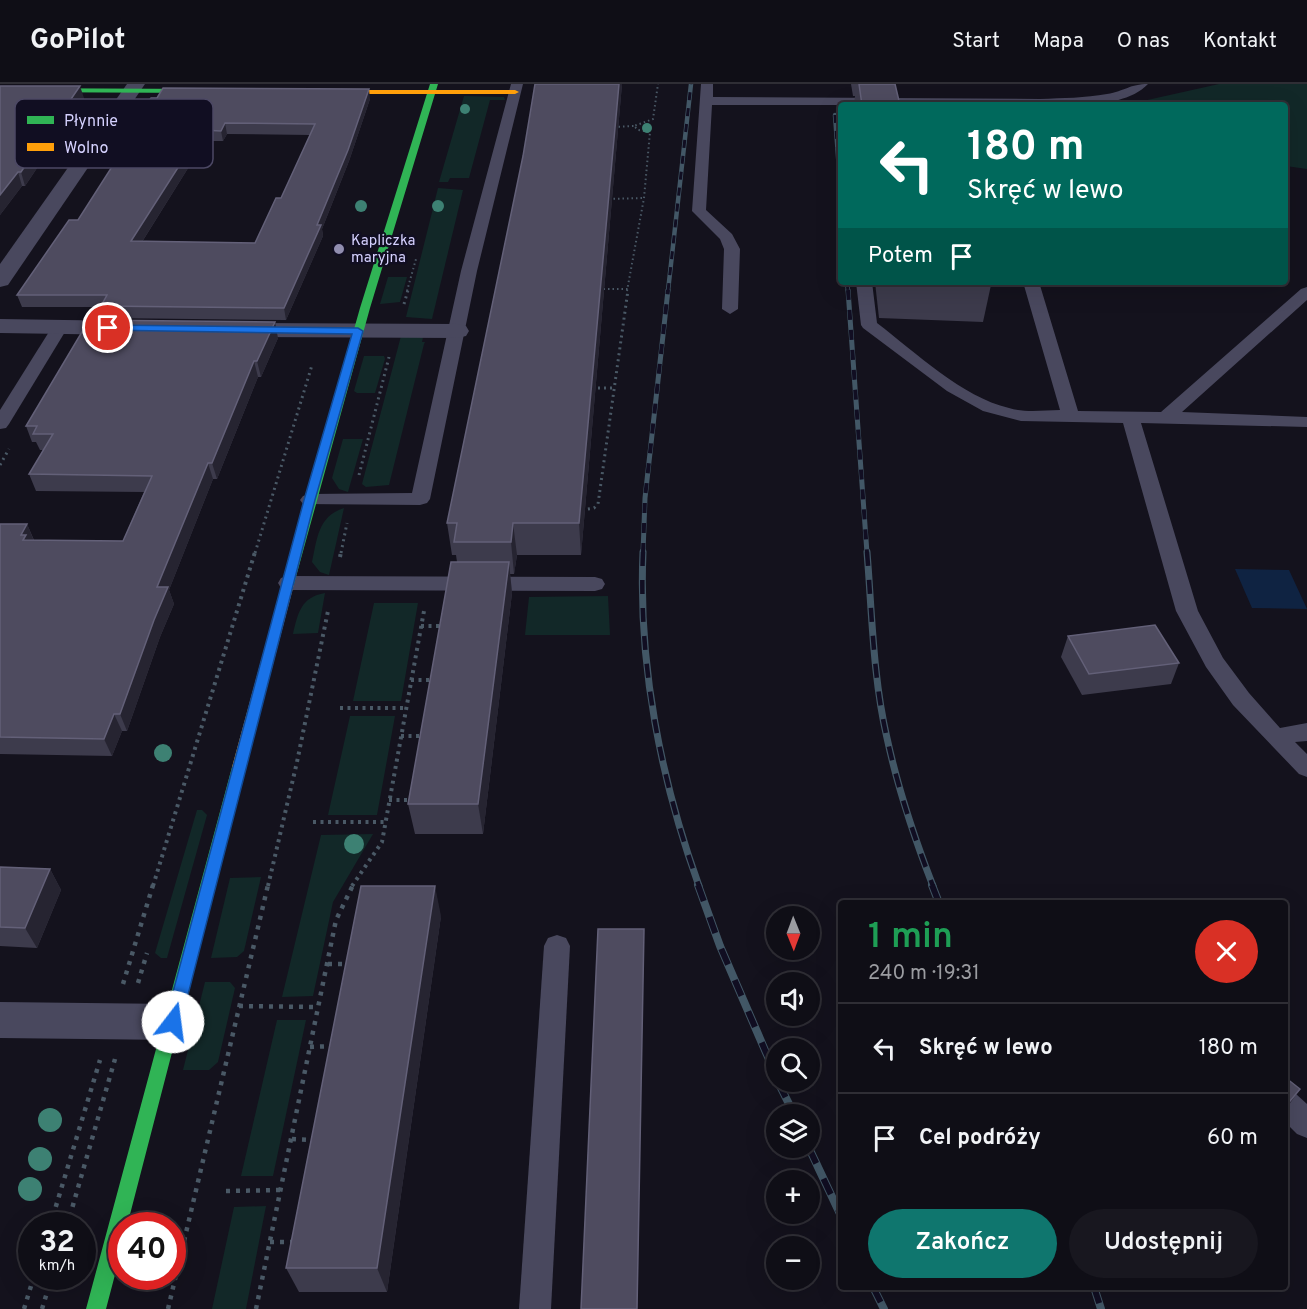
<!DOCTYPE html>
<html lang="pl">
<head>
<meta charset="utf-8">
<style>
	:root { --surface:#0f0e16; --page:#18171f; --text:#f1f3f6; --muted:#9b9ca1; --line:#2f2e35; --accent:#0f766e }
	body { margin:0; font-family:Overpass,sans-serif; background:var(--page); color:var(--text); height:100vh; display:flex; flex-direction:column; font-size:22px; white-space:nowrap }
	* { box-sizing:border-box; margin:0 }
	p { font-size:20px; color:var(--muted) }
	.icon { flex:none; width:33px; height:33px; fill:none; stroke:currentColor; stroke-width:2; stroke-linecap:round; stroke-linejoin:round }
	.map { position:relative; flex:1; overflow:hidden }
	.details { position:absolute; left:838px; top:816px; width:450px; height:390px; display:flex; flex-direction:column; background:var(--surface); border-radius:6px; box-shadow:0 6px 24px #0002,0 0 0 2px var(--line) }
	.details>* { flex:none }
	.hud { position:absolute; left:838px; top:18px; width:450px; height:183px; border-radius:6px; box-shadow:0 6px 24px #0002,0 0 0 2px var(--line); background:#00695c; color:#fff; overflow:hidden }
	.needle { width:39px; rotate:179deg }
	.tools { position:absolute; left:766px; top:822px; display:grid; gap:12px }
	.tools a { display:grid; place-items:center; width:54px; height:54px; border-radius:50%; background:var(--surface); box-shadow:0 6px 24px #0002,0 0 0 2px var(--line); font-size:30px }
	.speed { position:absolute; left:18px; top:1128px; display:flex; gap:12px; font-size:30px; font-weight:700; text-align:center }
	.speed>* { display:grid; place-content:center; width:78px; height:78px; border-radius:50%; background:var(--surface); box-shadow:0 6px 24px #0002,0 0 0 2px var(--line); line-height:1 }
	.speed small { font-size:15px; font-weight:400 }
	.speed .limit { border:9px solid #d22; background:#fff; color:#111 }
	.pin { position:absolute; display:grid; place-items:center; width:51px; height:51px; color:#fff; margin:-26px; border:3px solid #fff; border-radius:50%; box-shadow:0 2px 6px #0007 }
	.me { position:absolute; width:66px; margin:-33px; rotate:15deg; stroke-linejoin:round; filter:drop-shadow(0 0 4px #0008) }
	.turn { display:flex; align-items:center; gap:21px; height:126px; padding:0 30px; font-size:27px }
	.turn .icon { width:78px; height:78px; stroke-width:2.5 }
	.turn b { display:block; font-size:42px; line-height:51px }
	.then { display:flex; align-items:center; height:57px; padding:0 30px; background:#0003; gap:12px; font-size:22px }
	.round { display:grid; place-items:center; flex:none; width:63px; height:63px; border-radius:32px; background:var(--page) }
	.head { display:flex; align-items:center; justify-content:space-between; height:102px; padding:0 30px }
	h1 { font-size:36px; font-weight:600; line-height:45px; color:#1e9e55 }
	.primary-button { display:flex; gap:12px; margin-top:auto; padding:12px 30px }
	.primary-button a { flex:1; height:69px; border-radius:36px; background:var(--accent); color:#fff; font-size:24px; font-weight:600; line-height:69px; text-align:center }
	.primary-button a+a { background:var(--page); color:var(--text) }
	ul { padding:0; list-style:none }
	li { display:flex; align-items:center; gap:18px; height:90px; padding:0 30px; border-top:2px solid var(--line) }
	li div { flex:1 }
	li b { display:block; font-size:22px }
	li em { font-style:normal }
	header { display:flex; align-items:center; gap:36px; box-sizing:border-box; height:84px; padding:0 30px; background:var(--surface); border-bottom:2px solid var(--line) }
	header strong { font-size:28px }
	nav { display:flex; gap:33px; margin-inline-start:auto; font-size:21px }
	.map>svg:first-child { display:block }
	.green { fill:#122828 }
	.water { fill:#0f2342 }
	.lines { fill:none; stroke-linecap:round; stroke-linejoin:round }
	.path-far3 { stroke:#4a5966; stroke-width:2; stroke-dasharray:1.5 3; stroke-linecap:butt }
	.path-far2 { stroke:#4a5966; stroke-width:3; stroke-dasharray:2 4; stroke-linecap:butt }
	.path-far1 { stroke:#4a5966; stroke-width:4; stroke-dasharray:3 4.5; stroke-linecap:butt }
	.path { stroke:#4a5966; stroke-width:4.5; stroke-dasharray:4 6; stroke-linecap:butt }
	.lane { fill:#49485e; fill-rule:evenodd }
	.street { fill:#49485e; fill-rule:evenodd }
	.fast { fill:#30b455; fill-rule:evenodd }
	.slow { fill:#ff9f0a; fill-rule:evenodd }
	.rail-far3-casing { stroke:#425766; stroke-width:4.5 }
	.rail-far2-casing { stroke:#425766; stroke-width:5 }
	.rail-far1-casing { stroke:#425766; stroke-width:7 }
	.rail-casing { stroke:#425766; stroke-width:8 }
	.rail-far3 { stroke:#110e22; stroke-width:3; stroke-dasharray:8; stroke-linecap:butt }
	.rail-far2 { stroke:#110e22; stroke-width:4; stroke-dasharray:10; stroke-linecap:butt }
	.rail-far1 { stroke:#110e22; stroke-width:4.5; stroke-dasharray:14; stroke-linecap:butt }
	.rail { stroke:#110e22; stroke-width:6; stroke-dasharray:17; stroke-linecap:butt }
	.tree { fill:#3d8173 }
	.wall { fill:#3d3b4c; fill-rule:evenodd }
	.shaded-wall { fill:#262431 }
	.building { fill:#4e4b5f; stroke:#636078; stroke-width:1.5; fill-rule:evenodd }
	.route { fill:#1a73e8; stroke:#114b97; stroke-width:1.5 }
	.poi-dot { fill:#918eaf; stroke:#110e22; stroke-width:2 }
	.labels { text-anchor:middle; stroke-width:4.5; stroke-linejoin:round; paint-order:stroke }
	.far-poi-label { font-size:15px; fill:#d5d1fe; stroke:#110e22; text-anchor:start }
	.key { fill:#110e22; stroke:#4c4864; stroke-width:1.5 }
	.key-label { font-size:16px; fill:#d5d1fe }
</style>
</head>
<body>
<header>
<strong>GoPilot</strong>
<nav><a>Start</a><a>Mapa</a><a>O nas</a><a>Kontakt</a></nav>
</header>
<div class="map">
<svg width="1307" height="1225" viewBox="0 0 1307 1225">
	<rect width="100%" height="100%" fill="#14121d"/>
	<g class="green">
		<path d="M1219,0H1307V85L1286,82V21H1125Z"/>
		<path d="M464,12L504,13L505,16H490L469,94H450L448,98H439Z"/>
		<path d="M438,104L463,106L432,235L406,233Z"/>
		<path d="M388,193H407L400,218L380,220Z"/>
		<path d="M401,252L423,253L422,258H425L424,260L389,401L366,403L362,400Z"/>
		<path d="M364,272H384L385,275L375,309H357L354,307Z"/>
		<path d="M343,355H363L348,408L339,405L332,394Z"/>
		<path d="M344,424L329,491L320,488L312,478C317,455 318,432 344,424Z"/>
		<path d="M325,509L318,549L293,550C298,529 301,513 325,509Z"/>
		<path d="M608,512L610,551H525L529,513Z"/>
		<path d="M374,519H418L401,617H353Z"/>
		<path d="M350,632H395L377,731H328Z"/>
		<path d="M197,726H202L207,731L167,874H161L155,869Z"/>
		<path d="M373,750L333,818L313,912L282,913L321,751Z"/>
		<path d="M261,793L244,867L237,873L211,874L230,794Z"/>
		<path d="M205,898H230L235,904L218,978L209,986H183Z"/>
		<path d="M277,936H306L273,1092H241Z"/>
		<path d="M266,1122L246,1225H212L234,1123Z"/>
	</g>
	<path class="water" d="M1235,485L1289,486L1307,525L1252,524Z"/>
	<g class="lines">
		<g class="path-far3">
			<path d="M614,43L634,42"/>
			<path d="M609,115L644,114"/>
			<path d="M599,205H628"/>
			<path d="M407,207L416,175"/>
			<path d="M627,207L644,114L650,48L638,46L634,42L653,35L658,0"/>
		</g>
		<g class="path-far2">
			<path d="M404,220L408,206"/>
			<path d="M592,304H615"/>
			<path d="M0,381L9,365"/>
			<path d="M359,391L389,273"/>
			<path d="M582,426L594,424L598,420L628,206"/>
			<path d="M255,469L312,281"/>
			<path d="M341,469L347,439"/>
		</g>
		<g class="path-far1">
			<path d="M340,473L341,468"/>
			<path d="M421,542H444"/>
			<path d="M411,596H434"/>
			<path d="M340,624H406"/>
			<path d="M401,652H425"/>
			<path d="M389,716H414"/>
			<path d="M313,738H385"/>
			<path d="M153,802L255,468"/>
			<path d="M268,802L297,678L328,527"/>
			<path d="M352,802L382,758L424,527"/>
		</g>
		<g class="path">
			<path d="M328,880H351"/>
			<path d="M138,899L147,869"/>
			<path d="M123,900L153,801"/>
			<path d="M239,922L318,923"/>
			<path d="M310,963L335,962"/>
			<path d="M292,1055L314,1056"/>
			<path d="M226,1107L281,1106"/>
			<path d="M50,1142L100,976"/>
			<path d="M67,1142L115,975"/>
			<path d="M270,1158H295"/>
			<path d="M24,1225L34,1192"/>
			<path d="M42,1225L52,1192"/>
			<path d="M168,1225L268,801"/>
			<path d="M256,1225L336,836L353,801"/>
		</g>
		<g class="lane">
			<path d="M511,0H523L477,187L430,415L427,419L420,421L303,420L300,416L303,412L310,410L412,409L461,187Z"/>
			<path d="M701,0H713V13L1040,15C1063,14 1085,14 1107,10C1125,7 1130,0 1148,0C1133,16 1104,20 1083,21H712L706,126L732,150L740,165L738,225L730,230L722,225L724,165L720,155L692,127Z"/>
			<path d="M856,198H872L877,239C915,268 962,313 1009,324C1026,329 1044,326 1060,326L1023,198H1039L1078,327L1161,328L1301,205L1307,203V216L1182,328L1307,333V343L1141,339L1198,527L1223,574L1249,609L1280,644L1307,639V657L1295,658L1307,670V693L1299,690L1233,621L1206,583L1176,527L1123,339L1021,337L983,327L947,307L863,244L861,241Z"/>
			<path d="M60,238L68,243L9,340L6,344L0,345V326L52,243Z"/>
			<path d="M288,492L595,493L602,495L605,500L602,505L595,507L288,506L281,504L278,499L281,494Z"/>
			<path d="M557,851L566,854L570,862L551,1225H519L544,862L548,854Z"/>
			<path d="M1286,1006L1296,1010L1307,1020V1054L1297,1050L1286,1039Z"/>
		</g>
		<g class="street">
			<path d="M127,0H145L8,201L0,203V180Z"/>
			<path d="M0,235L130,237L139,239L142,244L139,249L130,251L0,249Z"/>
			<path d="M233,239L457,240L466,242L469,247L466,252L457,254L233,253L224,251L221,246L224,241Z"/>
			<path d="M0,918L173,920L187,925L193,938L187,951L173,956L0,954Z"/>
		</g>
		<g class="fast">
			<path d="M430,0H438L370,224L294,500L292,503H284L282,500L360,224Z"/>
			<path d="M0,4L205,5L209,7L205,9L0,8Z"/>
			<path d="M239,678L244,679L246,683L127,1142H122V1164L106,1225H86L232,683L234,679Z"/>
		</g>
		<g class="slow">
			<path d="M326,6H515L519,8L515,10H323L322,8Z"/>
			<path d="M288,496L294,500L246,683L244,687H234L232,683L282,500Z"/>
		</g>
		<g class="rail-far3-casing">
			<g id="rail-far3">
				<path d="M835,31L842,127"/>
				<path d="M847,198L848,207"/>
				<path d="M668,207L691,0"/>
			</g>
		</g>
		<g class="rail-far2-casing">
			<g id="rail-far2">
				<path d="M848,206L867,469"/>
				<path d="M643,469L645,414L668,206"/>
			</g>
		</g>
		<g class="rail-far1-casing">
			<g id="rail-far1">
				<path d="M643,468C638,581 661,697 699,802"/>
				<path d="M867,468C872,529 873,594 887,654C898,705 914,753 933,802"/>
			</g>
		</g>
		<g class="rail-casing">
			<g id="rail">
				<path d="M698,801L720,862L777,994"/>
				<path d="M932,801L939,819"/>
				<path d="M778,998L794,1030"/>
				<path d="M809,1064L842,1134"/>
				<path d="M873,1203L884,1225"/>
				<path d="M1094,1203L1101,1225"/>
			</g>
		</g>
		<use href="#rail-far3" class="rail-far3"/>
		<use href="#rail-far2" class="rail-far2"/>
		<use href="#rail-far1" class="rail-far1"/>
		<use href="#rail" class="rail"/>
	</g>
	<g class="tree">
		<circle cx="465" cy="25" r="5"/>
		<circle cx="647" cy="44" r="5"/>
		<circle cx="361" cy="122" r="6"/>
		<circle cx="438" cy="122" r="6"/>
		<circle cx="163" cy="669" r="9"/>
		<circle cx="354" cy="760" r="10"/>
		<circle cx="50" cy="1036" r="12"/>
		<circle cx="40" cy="1075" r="12"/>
		<circle cx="30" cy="1105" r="12"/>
	</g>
	<g class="wall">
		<path d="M622,0L581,471H517L514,490H510L512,509L483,750H415L408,720L457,478L456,471H452L447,439Z"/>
		<path d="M851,0H895L900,21H854L855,12H853Z"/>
		<path d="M0,2L84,14L25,102H22L0,131Z"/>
		<path d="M151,14L370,15L349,77L322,145L323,152L286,236L105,234L101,223H22L17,211L78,136L119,73L116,64ZM227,50L310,51L281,114L255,159L142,158L205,57H223Z"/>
		<path d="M875,198H990L991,201L983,238L879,234Z"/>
		<path d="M278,254L261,293H258L217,395H213L169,506L174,520L160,553L127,647H122L112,672L0,670V440H27L34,456L123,457L144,408L36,407L29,390L43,366H40L36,358H32L26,342Z"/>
		<path d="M1068,552L1179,579L1171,600L1082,611L1061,573Z"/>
		<path d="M0,783L50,785L61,806L37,864L0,862Z"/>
		<path d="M441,832L387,1208H299L286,1184Z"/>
	</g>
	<g class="shaded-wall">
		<path d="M619,0H622L581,471L579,439Z"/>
		<path d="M80,2L84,14L25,102L21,88Z"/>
		<path d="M369,5L370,15L349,77L322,145L323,152L286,236L284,224Z"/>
		<path d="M225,39L227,50L223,57L221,47Z"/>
		<path d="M202,46L205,57L135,169L131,157Z"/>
		<path d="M18,88L22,102L0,131V111Z"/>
		<path d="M275,238L278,254L261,293L257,277Z"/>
		<path d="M254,277L258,293L217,395L212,379Z"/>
		<path d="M208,379L213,395L169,506L174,520L160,553L127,647L120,630L157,503Z"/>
		<path d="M513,439L517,471L514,490L511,458Z"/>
		<path d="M27,440L34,457L31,473L21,451Z"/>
		<path d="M509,478L512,509L483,750L478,720Z"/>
		<path d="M114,630L122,647L112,672L104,655Z"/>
		<path d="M50,785L61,806L37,864L25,844Z"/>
		<path d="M435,802L441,832L387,1208L377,1184Z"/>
		<path d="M1300,1005L1286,1025V1022Z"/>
	</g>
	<g class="building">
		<path d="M535,0H619L579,439H513L511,458H454L457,439H447L523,72Z"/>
		<path d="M859,0H895L900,21H862Z"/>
		<path d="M0,2H80L21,88H18L0,111Z"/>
		<path d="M163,4L369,5L348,66L317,141H321L284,224L101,222L107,211H17L69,136H78L124,64H116L151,14H157ZM225,39L315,40L281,114H276L255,159L131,157L202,46L221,47Z"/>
		<path d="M896,198H990L991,201Z"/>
		<path d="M89,236L275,238L257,277H254L212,379H208L157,503H168L154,536L120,630H114L104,655L0,653V440H27L21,451H26L23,456L123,457L152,392L29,390L53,350H33L37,342H26Z"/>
		<path d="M451,478H509L478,720H408Z"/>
		<path d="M1155,541L1179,579L1089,590L1068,552Z"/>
		<path d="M0,783L50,785L25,844L0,843Z"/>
		<path d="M361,802H435L377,1184H286Z"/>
		<path d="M598,845H644L637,1225H581Z"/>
		<path d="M1286,994L1300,1005L1286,1022Z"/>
	</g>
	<path class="route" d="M108,241L358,244L363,247L315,416L181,938L179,943L173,945L167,943L165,938L304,416L352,250L104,246V242Z"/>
	<circle class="poi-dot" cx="339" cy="165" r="6"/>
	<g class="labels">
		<g class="far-poi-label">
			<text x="351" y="161">Kapliczka<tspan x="351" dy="17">maryjna</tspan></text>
		</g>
	</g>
	<rect x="15" y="15" width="198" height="69" rx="9" class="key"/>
	<rect x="27" y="32" width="27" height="8" fill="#30b455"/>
	<rect x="27" y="59" width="27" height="8" fill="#ff9f0a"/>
	<g class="key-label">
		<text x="64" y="42">Płynnie</text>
		<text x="64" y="69">Wolno</text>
	</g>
</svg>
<div class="tools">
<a><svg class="needle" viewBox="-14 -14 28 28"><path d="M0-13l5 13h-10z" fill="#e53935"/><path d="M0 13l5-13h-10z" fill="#9b9ca1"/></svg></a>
<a><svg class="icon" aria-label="sound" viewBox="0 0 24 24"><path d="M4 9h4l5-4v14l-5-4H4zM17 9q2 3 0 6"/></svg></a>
<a><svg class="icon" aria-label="search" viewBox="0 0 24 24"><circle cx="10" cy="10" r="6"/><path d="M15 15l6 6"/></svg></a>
<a><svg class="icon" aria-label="layers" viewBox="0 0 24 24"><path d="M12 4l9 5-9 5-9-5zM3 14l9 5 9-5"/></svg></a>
<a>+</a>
<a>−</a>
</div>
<div class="speed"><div>32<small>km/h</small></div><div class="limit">40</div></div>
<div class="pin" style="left:108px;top:244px;background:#d93025"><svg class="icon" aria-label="arrive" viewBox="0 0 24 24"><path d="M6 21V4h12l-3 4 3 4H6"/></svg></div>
<svg class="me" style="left:173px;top:938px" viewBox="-20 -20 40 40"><circle r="19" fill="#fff"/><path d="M0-13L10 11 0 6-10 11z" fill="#1a73e8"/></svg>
<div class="hud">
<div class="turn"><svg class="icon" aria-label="left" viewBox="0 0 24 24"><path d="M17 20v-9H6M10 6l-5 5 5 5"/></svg><div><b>180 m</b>Skręć w lewo</div></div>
<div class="then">Potem<svg class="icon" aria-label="arrive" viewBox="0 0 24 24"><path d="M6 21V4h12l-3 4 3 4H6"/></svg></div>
</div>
<section class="details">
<div class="head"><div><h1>1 min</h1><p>240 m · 19:31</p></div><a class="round" style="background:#d93025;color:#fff"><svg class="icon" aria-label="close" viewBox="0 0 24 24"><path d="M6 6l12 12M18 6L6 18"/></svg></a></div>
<ul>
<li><svg class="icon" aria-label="left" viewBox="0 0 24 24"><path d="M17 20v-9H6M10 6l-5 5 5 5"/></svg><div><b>Skręć w lewo</b></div><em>180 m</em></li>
<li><svg class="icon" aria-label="arrive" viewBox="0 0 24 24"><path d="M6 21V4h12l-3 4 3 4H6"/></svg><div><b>Cel podróży</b></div><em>60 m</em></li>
</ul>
<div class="primary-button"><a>Zakończ</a><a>Udostępnij</a></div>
</section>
</div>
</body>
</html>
